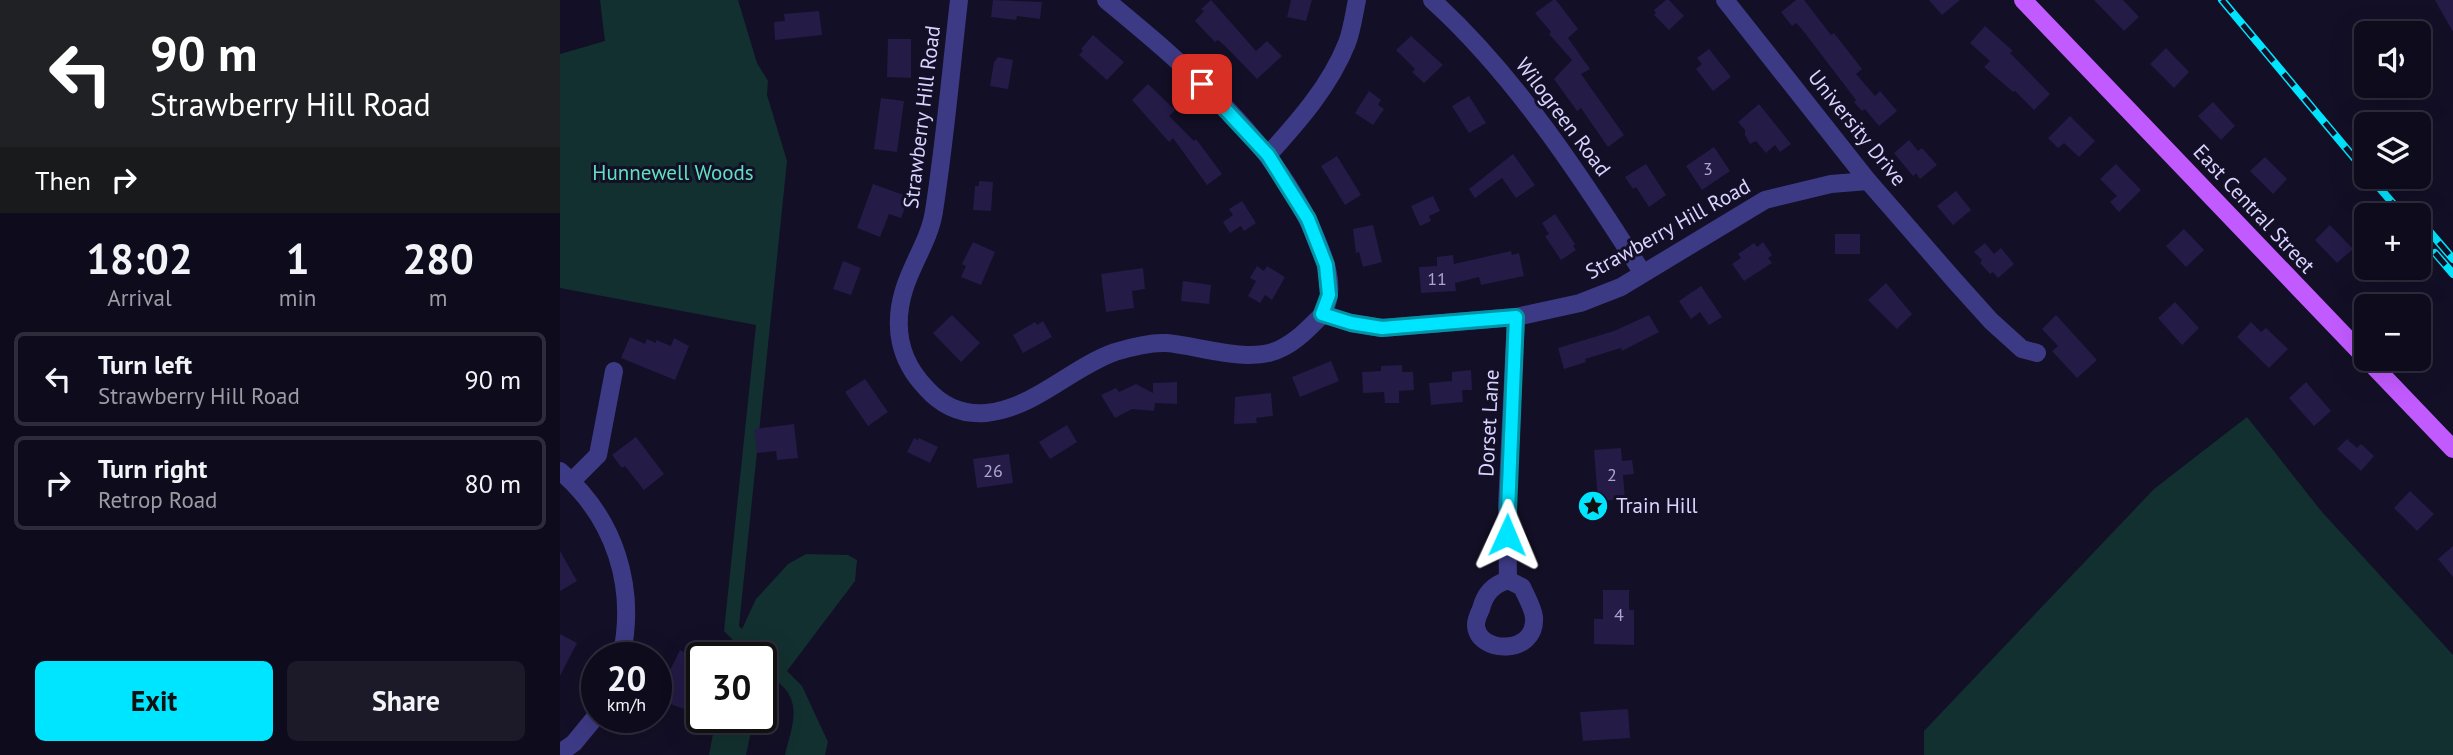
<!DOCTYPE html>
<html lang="en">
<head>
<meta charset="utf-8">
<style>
	:root { --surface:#0e0b1c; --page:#1c1929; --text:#f1f3f6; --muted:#9b9ba3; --line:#2e2b3b; --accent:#00e5ff }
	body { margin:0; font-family:"PT Sans",sans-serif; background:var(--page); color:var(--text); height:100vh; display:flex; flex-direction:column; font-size:26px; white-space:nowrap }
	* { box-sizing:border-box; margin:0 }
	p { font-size:23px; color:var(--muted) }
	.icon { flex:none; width:38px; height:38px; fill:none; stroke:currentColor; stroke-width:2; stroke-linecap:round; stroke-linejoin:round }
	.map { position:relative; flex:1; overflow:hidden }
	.panel { display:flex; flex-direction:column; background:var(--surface); width:560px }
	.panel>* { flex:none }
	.guide { background:#202124; color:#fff; overflow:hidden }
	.tools { position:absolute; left:1794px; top:21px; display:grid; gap:14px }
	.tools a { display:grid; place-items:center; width:77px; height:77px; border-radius:10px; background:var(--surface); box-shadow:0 7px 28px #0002,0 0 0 2px var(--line); font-size:35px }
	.speed { position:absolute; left:21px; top:642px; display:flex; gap:14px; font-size:35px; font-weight:700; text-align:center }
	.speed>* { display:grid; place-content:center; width:91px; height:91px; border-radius:50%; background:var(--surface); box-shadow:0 7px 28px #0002,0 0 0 2px var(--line); line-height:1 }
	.speed small { font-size:18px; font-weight:400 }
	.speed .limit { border:4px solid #111; border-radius:10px; background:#fff; color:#111 }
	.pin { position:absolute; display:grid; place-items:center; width:60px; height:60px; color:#fff; margin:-30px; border-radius:14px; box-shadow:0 4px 10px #0006 }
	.me { position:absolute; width:77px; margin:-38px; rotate:1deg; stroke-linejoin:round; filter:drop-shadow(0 0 5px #0008) }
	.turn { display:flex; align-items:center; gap:24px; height:147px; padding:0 35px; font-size:32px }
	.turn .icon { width:91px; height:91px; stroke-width:2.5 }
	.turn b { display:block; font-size:49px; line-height:60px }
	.then { display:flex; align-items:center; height:66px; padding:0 35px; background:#0003; gap:14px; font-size:26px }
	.eta { display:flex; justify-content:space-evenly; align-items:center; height:119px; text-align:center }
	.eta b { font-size:42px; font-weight:800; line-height:49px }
	.cta { display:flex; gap:14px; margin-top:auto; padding:14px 35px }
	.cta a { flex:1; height:80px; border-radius:10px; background:var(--accent); color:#111; font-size:28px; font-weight:800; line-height:80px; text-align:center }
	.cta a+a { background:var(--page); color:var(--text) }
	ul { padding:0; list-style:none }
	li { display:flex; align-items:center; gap:21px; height:94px; margin:0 14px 10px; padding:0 21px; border:4px solid var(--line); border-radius:10px }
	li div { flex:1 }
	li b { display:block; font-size:26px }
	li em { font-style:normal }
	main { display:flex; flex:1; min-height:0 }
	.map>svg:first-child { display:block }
	.green { fill:#12302f }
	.building { fill:#241b47 }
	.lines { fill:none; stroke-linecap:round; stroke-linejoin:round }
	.minor { stroke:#3d3a85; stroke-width:18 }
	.major { stroke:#c25bff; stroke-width:18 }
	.rail-casing { stroke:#00e5ff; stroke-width:8 }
	.rail { stroke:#130f26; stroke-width:5; stroke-dasharray:16; stroke-linecap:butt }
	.route-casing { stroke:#0095a6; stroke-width:18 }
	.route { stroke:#00e5ff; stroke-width:12 }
	.labels { text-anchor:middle; stroke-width:6; stroke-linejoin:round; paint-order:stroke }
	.number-label { font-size:18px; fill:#aca6d1 }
	.street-label { font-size:21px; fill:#d9d4ff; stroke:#130f26 }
	.park-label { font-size:21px; fill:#5fe0c0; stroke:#130f26 }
	.poi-label { font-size:21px; fill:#d9d4ff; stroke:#130f26; text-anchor:start }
</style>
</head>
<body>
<main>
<section class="panel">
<div class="guide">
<div class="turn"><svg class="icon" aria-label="left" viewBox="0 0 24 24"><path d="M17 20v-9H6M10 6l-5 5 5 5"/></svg><div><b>90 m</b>Strawberry Hill Road</div></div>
<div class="then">Then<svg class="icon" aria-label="right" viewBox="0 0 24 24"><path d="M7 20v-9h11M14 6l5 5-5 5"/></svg></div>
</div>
<div class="eta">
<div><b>18:02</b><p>Arrival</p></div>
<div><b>1</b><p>min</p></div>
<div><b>280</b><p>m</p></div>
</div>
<ul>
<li><svg class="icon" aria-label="left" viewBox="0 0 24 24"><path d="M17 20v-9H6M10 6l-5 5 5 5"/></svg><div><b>Turn left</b><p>Strawberry Hill Road</p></div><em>90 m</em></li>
<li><svg class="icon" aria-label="right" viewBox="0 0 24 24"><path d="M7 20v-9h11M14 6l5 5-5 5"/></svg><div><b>Turn right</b><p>Retrop Road</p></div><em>80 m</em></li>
</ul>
<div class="cta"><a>Exit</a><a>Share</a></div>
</section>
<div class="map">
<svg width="1893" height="755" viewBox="0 0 1893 755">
	<rect width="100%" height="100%" fill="#130f26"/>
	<g class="green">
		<path d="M40,0H178L197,63L208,81L207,95L227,161L179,626L182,629L196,599L228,564L246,554L288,555L297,560L295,581L227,671L242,686L268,742L265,755H225C231,728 244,703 218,682L201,706V658H170L176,643L164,631L196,325L0,288V54L45,41Z"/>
		<path d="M1687,417L1762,512L1893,655V755H1364V731L1594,489Z"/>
		<path d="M156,718H194L186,755H149Z"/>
	</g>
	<g class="building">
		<path d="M433,0L482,2L480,19L457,16L456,20L431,17Z"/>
		<path d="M651,0L696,51L707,41L722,56L697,79L665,46L658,40L655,42L635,21L644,11L641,9Z"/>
		<path d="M731,0H752L746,21L727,17Z"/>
		<path d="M993,0H996L1018,29L1008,38L1030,69L1021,74L1064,135L1048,147L1021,108L1017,111L994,79L1012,60L989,34L991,32L975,13Z"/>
		<path d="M1106,0H1109L1124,16L1109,30L1094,15L1096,13L1094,10Z"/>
		<path d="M1236,0H1244L1271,35L1274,33L1302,69L1296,74L1315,96L1320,91L1337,111L1319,126L1305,109L1302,111L1294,102L1296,100L1241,28L1236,23L1232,26L1221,12Z"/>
		<path d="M1369,0H1400L1382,15Z"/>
		<path d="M1534,0H1563L1579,17L1564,31Z"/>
		<path d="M1875,0H1893V32Z"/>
		<path d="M259,11L262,35L215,40L214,22L225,21L224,14Z"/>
		<path d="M1425,26L1453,51L1450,53L1490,94L1474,110L1455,91L1453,92L1424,67L1430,61L1410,43Z"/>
		<path d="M533,35L564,62L547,80L519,55L523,51L521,49Z"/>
		<path d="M851,36L883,65L864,83L852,72L855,69L836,50Z"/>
		<path d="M328,39H351V78L327,77Z"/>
		<path d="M1606,48L1629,72L1614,88L1590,64Z"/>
		<path d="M1149,49L1171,77L1153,91L1136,69L1142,64L1137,58Z"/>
		<path d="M438,57L453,60L448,89L430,86L434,62Z"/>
		<path d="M588,84L615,110L609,116L634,141L636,139L662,174L647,185L613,138L609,142L572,100Z"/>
		<path d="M809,91L821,100L818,105L824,109L813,125L795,113Z"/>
		<path d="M909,96L926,123L909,133L892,106Z"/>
		<path d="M321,98L344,101L337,152L314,149Z"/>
		<path d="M1653,102L1675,126L1661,140L1638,116Z"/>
		<path d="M1199,104L1231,144L1220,152L1215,145L1206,153L1196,141L1190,144L1185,135V130L1178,122Z"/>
		<path d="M1510,116L1535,141L1519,157L1504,143L1498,148L1488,138Z"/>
		<path d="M1349,140L1358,151L1362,148L1377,165L1360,179L1356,173L1353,176L1334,153Z"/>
		<path d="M1154,147L1170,171L1142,190L1126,166Z"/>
		<path d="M953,154L975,185L956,198L942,178L915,198L909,189Z"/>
		<path d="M777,156L801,195L785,205L761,166Z"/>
		<path d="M1705,157L1727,179L1713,194L1690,171Z"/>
		<path d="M1086,164L1106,195L1089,207L1076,187L1073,189L1065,177Z"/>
		<path d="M1556,164L1581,190L1559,212L1550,202L1557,196L1540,179Z"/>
		<path d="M419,181L433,182L431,211L413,210L415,186H419Z"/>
		<path d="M313,184L349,197L341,218L329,214L320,237L297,228Z"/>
		<path d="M1396,191L1411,210L1393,225L1377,206Z"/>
		<path d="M873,196L880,211L869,216L871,221L860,226L851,206Z"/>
		<path d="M682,201L696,223L684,231L681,226L670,233L663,222L673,215L669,209Z"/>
		<path d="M995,214L1015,244L1013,246L1016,250L1001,260L985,236L989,234L982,223Z"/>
		<path d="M813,225L822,262L803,267L799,252L796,253L793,229Z"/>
		<path d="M1770,225L1793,249L1777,263L1755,240Z"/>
		<path d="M1624,229L1644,250L1626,267L1606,246Z"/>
		<rect x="1275" y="234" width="25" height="20"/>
		<path d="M413,242L435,252L421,285L401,277L406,266L402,264Z"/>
		<path d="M1203,242L1212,255L1208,258L1212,263L1184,281L1172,264L1181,258L1178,254L1194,243L1197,247Z"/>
		<path d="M1425,243L1434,254L1441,248L1454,264L1438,278L1433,272L1430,274L1420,263L1422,260L1414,252Z"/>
		<path d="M951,251L952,255L959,253L964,276L921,285L919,277L895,283L896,291L861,293L859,267L877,266V257L893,255L894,264Z"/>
		<path d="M283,261L301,268L291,295L273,289Z"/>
		<path d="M697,266L704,271L707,266L725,277L712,300L705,295L700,303L688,296L696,281L690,278Z"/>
		<path d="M583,268L585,289L572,291L574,308L546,312L541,274Z"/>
		<path d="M623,281L651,285L649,304L621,301Z"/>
		<path d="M1326,283L1352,314L1337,329L1308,300Z"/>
		<path d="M1141,286L1162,317L1149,325L1140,312L1131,319L1119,301Z"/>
		<path d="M1615,302L1639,328L1622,345L1598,318Z"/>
		<path d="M392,315L420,343L401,362L373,333Z"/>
		<path d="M1089,315L1099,332L1062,351L1061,348L1025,359L1026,362L1004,369L998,348L1054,331Z"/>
		<path d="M1496,315L1537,360L1517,378L1492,351L1498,346L1482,329Z"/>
		<path d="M483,321L492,337L463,353L453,335L475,322L477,325Z"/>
		<path d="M1691,322L1701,332L1706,328L1728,349L1709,368L1677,337Z"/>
		<path d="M70,337L85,344L87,339L96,343V340L111,346L114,338L129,346L115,380L61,358Z"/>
		<path d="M771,361L779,381L740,397L732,377Z"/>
		<path d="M842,365V372H853L854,390L839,391V403H825L824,392L803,393L802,372L821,371V366Z"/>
		<path d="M911,370L912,390H902L903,402L871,405L869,383L892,381V372Z"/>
		<path d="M305,379L328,412L308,426L285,392Z"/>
		<path d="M617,382V404L595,403L594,411L572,409L555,418L541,395L556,388L559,392L576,384L593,393V383Z"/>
		<path d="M1746,382L1771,411L1754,426L1729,398Z"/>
		<path d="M711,393L713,416L696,418L697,423L674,424L675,397Z"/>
		<path d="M234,424L238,458L217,460L216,451L197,453L194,429Z"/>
		<path d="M507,425L517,442L490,459L479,442Z"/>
		<path d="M76,437L104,474L84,490L65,466L62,468L52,455Z"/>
		<path d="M354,438L358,440L359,438L378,447L370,463L347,452Z"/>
		<path d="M1787,439L1797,448L1801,444L1814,456L1801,471L1777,449Z"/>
		<path d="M1061,448L1062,461L1072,460L1074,474L1063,475L1065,499L1038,501L1034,450Z"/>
		<path d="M449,454L453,483L417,488L413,459Z"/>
		<path d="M1850,491L1874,514L1857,531L1834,508Z"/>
		<path d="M1893,546V577L1878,559Z"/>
		<path d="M0,551L17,581L0,591Z"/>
		<path d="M1043,590H1069V610H1074V645L1034,644V619H1043Z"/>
		<path d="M0,634L17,643L0,676Z"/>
		<path d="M120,650L142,663L139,671L142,675V699L133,695L127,710L96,699Z"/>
		<path d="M1068,709L1070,738L1023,741L1020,712Z"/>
	</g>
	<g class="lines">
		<g class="minor">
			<path d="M399,0C391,70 385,141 374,211C370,239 352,263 344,290C333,326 339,360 366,388C382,406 402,415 426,413C475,408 510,368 555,352C571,347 590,342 607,343C640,346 692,365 722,348C738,340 750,327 763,314L791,323L822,328L956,317L1020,303L1061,287L1205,200L1271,184L1308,181"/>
			<path d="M546,0C626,66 719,144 758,243C764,258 771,276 769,294C769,301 765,308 763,314"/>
			<path d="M872,0C955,75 1022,178 1082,272"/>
			<path d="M1165,0L1308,181L1395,281L1431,321L1462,349L1477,353"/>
			<path d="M708,155C738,122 770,86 787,43C792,30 794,14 797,0"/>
			<path d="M0,471C55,518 77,587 61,658"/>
			<path d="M12,481L38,455L54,371"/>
			<path d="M948,580C933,585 925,593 921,609C919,613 916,620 916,625C917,654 977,656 974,617C973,608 966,596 962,587L948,580L947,507L956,317"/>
			<path d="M0,753L14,743L37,715"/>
		</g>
		<path class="major" d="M1463,0L1893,449"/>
		<g class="rail-casing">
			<g id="rail">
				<path d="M1662,0L1806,172"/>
				<path d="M1810,177L1843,215"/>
				<path d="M1858,218L1893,259"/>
				<path d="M1875,253L1893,274"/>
			</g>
		</g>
		<use href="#rail" class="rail"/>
	</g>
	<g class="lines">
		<g class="route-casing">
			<path id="route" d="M642,84L708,155L748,219L766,265L769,295L762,314L791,323L822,328L956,317L947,535"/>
		</g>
		<use href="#route" class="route"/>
	</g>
	<defs>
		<g id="sight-disc" transform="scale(1.575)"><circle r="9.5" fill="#00e5ff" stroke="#130f26"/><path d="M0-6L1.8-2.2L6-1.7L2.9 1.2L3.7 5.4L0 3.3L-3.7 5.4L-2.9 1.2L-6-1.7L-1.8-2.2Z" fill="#111"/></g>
	</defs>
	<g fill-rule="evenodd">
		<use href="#sight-disc" x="1033" y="506"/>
	</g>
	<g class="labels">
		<g class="number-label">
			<text x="1148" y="175">3</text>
			<text x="877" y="285">11</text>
			<text x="433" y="477">26</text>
			<text x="1052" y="481">2</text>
			<text x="1059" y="621">4</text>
		</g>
		<g class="street-label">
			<text transform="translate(362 117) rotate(-83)" y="7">Strawberry Hill Road</text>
			<text transform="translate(1003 117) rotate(53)" y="7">Wilogreen Road</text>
			<text transform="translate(1297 128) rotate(51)" y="7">University Drive</text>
			<text transform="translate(1694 209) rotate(47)" y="7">East Central Street</text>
			<text transform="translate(1108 229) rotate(-29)" y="7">Strawberry Hill Road</text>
			<text transform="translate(929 423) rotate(-87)" y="7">Dorset Lane</text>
		</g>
		<g class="park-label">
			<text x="113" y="180">Hunnewell Woods</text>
		</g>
		<g class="poi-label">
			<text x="1056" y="513">Train Hill</text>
		</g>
	</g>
</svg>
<div class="tools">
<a><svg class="icon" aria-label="sound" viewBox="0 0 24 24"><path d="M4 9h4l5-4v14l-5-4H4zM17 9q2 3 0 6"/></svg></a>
<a><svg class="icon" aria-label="layers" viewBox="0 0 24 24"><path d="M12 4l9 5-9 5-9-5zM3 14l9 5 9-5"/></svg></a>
<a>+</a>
<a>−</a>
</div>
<div class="speed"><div>20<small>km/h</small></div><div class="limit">30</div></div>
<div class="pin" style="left:642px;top:84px;background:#d93025"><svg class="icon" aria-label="arrive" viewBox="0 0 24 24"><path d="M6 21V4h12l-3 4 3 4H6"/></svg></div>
<svg class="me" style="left:947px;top:535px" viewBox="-20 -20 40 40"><path d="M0-17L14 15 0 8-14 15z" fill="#00e5ff" stroke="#fff" stroke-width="4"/></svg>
</div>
</main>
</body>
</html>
